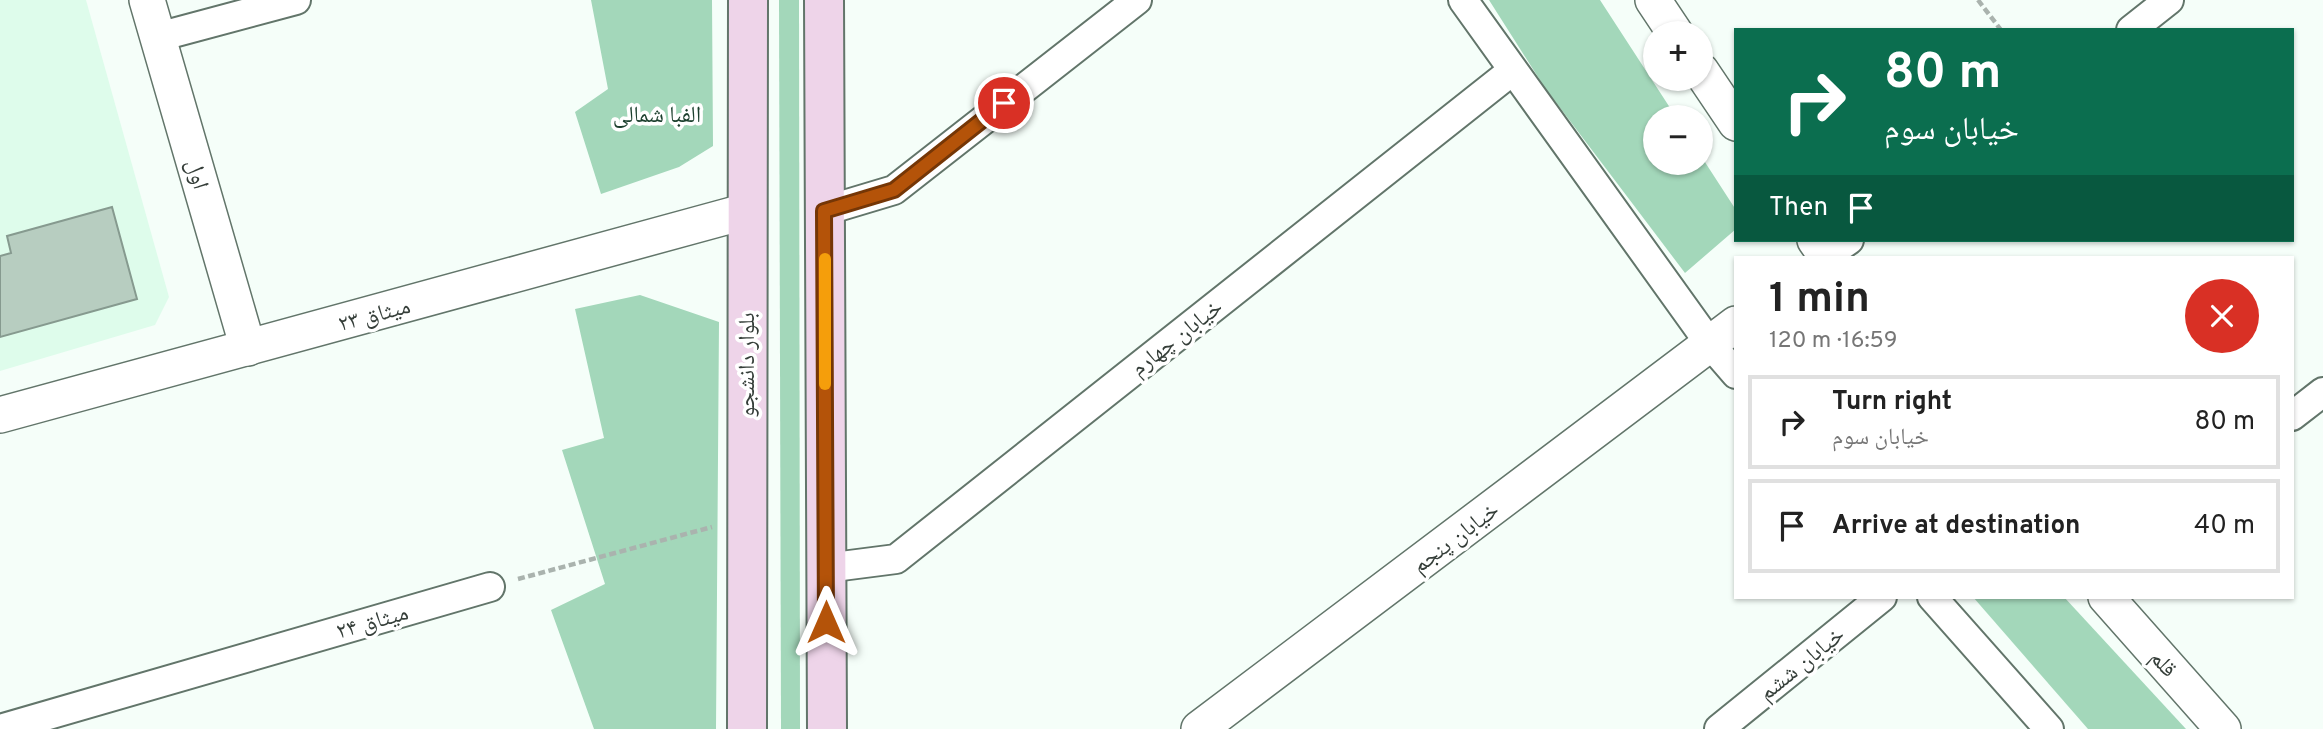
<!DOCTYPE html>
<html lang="en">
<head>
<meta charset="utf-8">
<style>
	:root { --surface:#fff; --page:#f6f6f6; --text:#222; --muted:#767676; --line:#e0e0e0 }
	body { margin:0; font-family:Overpass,"Noto Naskh Arabic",sans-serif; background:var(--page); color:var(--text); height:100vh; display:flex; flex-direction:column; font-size:26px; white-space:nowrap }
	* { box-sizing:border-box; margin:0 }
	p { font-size:23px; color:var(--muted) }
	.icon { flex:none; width:38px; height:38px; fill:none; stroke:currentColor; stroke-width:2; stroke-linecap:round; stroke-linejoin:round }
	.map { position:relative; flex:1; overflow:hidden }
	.drawer { position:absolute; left:1734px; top:256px; width:560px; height:343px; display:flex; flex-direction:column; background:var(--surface); border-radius:0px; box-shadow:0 2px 5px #0004 }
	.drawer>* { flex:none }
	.hud { position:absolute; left:1734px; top:28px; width:560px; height:214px; border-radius:0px; box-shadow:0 2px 5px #0004; background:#0b6e4f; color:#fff; overflow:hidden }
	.fabs { position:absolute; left:1643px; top:21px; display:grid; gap:14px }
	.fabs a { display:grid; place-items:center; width:70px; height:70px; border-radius:50%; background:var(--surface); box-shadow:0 2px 5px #0004; font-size:35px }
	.pin { position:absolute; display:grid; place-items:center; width:60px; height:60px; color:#fff; margin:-30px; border:4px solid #fff; border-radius:50%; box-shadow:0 2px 7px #0007 }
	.me { position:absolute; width:77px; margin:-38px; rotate:0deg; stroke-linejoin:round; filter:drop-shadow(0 0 5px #0008) }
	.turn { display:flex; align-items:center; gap:24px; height:147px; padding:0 35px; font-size:32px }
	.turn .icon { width:91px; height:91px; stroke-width:2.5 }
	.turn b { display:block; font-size:49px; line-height:60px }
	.then { display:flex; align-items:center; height:66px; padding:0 35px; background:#0003; gap:14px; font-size:26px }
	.round { display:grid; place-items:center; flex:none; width:74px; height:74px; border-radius:37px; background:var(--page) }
	.headline { display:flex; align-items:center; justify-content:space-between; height:119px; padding:0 35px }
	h1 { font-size:42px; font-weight:700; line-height:52px }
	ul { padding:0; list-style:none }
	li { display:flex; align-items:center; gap:21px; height:94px; margin:0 14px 10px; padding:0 21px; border:4px solid var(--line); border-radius:0px }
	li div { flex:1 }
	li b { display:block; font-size:26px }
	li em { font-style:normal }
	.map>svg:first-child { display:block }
	.built { fill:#defceb }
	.green { fill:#a3d7ba }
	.building { fill:#b7cdc0; stroke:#869a8f; stroke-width:2 }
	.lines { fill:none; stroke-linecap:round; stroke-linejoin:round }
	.minor-casing { stroke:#62756a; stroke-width:32 }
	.tertiary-casing { stroke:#62756a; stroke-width:38 }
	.secondary-casing { stroke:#62756a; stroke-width:42 }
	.path { stroke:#aab3ae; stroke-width:4.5; stroke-dasharray:7 3.5; stroke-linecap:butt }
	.minor { stroke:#fff; stroke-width:28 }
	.tertiary { stroke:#fff; stroke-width:35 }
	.secondary { stroke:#eed4e9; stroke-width:38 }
	.route-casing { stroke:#753606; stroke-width:18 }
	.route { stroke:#b45309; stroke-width:12 }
	.slow { stroke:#f59e0b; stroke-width:12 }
	.labels { text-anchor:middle; stroke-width:7; stroke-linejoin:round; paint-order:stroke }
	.park-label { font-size:23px; fill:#1b3f2d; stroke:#fff }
	.street-label { font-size:23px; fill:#353e39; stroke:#fff }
</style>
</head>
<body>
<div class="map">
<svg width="2323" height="729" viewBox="0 0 2323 729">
	<rect width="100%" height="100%" fill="#f5fef9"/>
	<path class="built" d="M0,0H86L169,297L155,325L0,371Z"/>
	<g class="green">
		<path d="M591,0H712L713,146L679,167L601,194L575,112L608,89Z"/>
		<path d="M779,0H799L800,729H781Z"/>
		<path d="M1489,0H1600L1676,117H1656V163H1701V156L1736,210V229L1685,273L1545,88Z"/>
		<path d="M640,295L719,322L716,729H594L551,610L605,584L562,450L604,438L575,309Z"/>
		<path d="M1973,597H2064L2186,729H2088Z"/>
	</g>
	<path class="building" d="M112,207L137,299L0,337V256L11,253L7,236Z"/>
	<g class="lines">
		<g class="minor-casing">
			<g id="minor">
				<path d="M1463,0L1710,344L1736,374"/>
				<path d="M2131,30L2169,0"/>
				<path d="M158,37L296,0"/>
				<path d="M824,211L894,190L1137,0"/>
				<path d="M1826,256L1849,240"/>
				<path d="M2292,416L2323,392"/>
				<path d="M826,568L896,559L1512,71"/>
				<path d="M1932,597L2049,729"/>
				<path d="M0,729L490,587"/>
				<path d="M1719,729L1882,597"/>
			</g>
		</g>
		<g class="tertiary-casing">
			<g id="tertiary">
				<path d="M147,0L248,348"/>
				<path d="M1653,0L1675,33"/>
				<path d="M1701,71L1736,123"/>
				<path d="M1815,240L1827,257"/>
				<path d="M0,415L747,211"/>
				<path d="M2106,597L2223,729"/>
				<path d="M1199,729L1736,324"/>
			</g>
		</g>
		<g class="secondary-casing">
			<g id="secondary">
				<path d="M824,0L827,729"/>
				<path d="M747,729L748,0"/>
			</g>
		</g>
		<g class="path">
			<path d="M1978,0L2001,30"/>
			<path d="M518,579L712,527"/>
		</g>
		<use href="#minor" class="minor"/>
		<use href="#tertiary" class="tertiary"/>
		<use href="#secondary" class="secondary"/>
	</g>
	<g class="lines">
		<g class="route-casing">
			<path id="route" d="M826,622L824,211L894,190L1004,103"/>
		</g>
		<use href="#route" class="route"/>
		<path class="slow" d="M825,259V384"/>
	</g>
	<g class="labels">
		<g class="park-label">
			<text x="657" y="122">الفبا شمالی</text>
		</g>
		<g class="street-label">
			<text transform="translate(198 174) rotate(74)" y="8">اول</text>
			<text transform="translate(374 314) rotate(-15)" y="8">میثاق ۲۳</text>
			<text transform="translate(1176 337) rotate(-38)" y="8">خیابان چهارم</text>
			<text transform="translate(746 365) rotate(-90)" y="8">بلوار دانشجو</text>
			<text transform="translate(1455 537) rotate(-37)" y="8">خیابان پنجم</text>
			<text transform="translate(372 621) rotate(-16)" y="8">میثاق ۲۴</text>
			<text transform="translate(1801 663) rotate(-39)" y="8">خیابان ششم</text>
			<text transform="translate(2164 663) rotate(48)" y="8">قلم</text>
		</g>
	</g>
</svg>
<div class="fabs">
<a>+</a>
<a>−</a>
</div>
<div class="pin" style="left:1004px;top:103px;background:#d93025"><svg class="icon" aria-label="arrive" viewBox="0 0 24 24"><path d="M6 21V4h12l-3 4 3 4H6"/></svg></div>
<svg class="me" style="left:826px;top:622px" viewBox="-20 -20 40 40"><path d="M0-17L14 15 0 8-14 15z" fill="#b45309" stroke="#fff" stroke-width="4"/></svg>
<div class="hud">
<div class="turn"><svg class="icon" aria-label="right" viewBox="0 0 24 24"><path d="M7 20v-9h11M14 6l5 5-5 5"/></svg><div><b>80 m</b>خیابان سوم</div></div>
<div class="then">Then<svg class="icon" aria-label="arrive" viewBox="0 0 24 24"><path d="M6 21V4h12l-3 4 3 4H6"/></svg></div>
</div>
<section class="drawer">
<div class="headline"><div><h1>1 min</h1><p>120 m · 16:59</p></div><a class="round" style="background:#d93025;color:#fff"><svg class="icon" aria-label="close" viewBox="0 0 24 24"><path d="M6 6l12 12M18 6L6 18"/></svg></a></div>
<ul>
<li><svg class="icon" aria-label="right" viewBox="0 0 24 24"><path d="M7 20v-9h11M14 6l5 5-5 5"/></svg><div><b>Turn right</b><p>خیابان سوم</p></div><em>80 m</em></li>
<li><svg class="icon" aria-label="arrive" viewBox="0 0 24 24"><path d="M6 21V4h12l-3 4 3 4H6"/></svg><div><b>Arrive at destination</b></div><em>40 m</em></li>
</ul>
</section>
</div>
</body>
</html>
